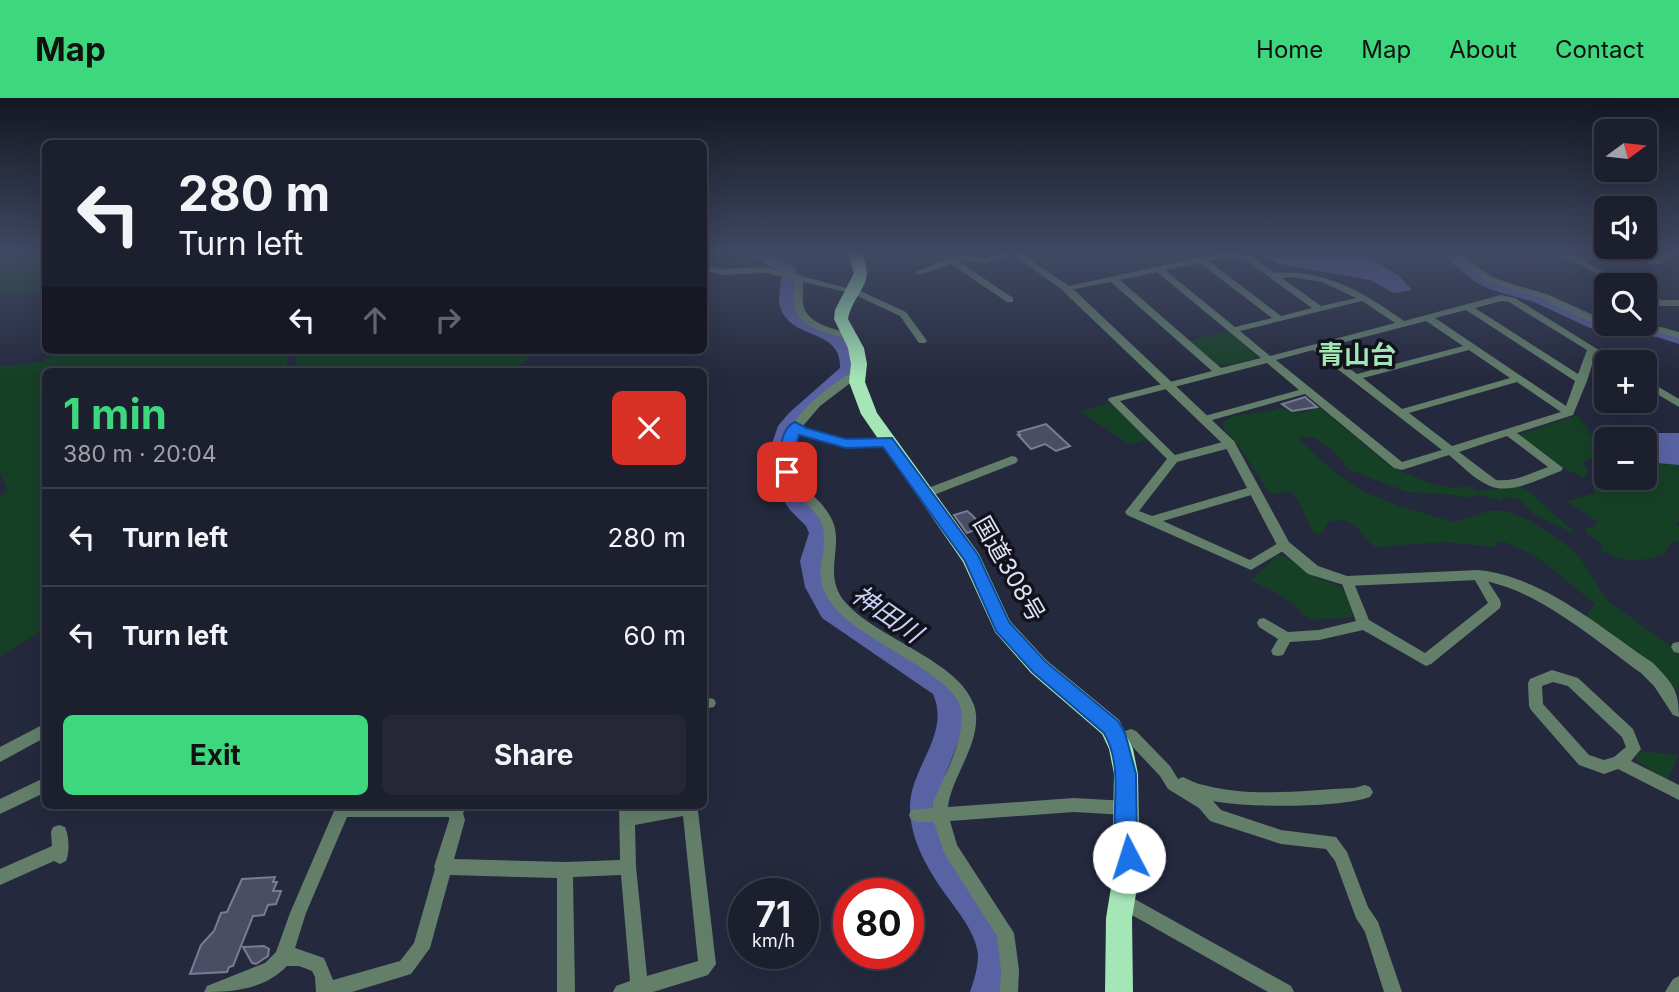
<!DOCTYPE html>
<html lang="en">
<head>
<meta charset="utf-8">
<style>
	:root { --surface:#1c1f2e; --page:#252736; --text:#f1f3f6; --muted:#a0a2aa; --line:#3a3d4a; --accent:#3dd77e }
	body { margin:0; font-family:Inter,"Noto Sans JP",sans-serif; background:var(--page); color:var(--text); height:100vh; display:flex; flex-direction:column; font-size:26px; white-space:nowrap }
	* { box-sizing:border-box; margin:0 }
	p { font-size:23px; color:var(--muted) }
	.icon { flex:none; width:38px; height:38px; fill:none; stroke:currentColor; stroke-width:2; stroke-linecap:round; stroke-linejoin:round }
	.map { position:relative; flex:1; overflow:hidden }
	.side { position:absolute; left:42px; top:270px; width:665px; height:441px; display:flex; flex-direction:column; background:var(--surface); border-radius:10px; box-shadow:0 7px 28px #0002,0 0 0 2px var(--line) }
	.side>* { flex:none }
	.hud { position:absolute; left:42px; top:42px; width:665px; height:214px; border-radius:10px; box-shadow:0 7px 28px #0002,0 0 0 2px var(--line); background:#1c1f2e; color:var(--text); overflow:hidden }
	.needle { width:46px; rotate:75deg }
	.buttons { position:absolute; left:1594px; top:21px; display:grid; gap:14px }
	.buttons a { display:grid; place-items:center; width:63px; height:63px; border-radius:10px; background:var(--surface); box-shadow:0 7px 28px #0002,0 0 0 2px var(--line); font-size:35px }
	.speed { position:absolute; left:728px; top:780px; display:flex; gap:14px; font-size:35px; font-weight:700; text-align:center }
	.speed>* { display:grid; place-content:center; width:91px; height:91px; border-radius:50%; background:var(--surface); box-shadow:0 7px 28px #0002,0 0 0 2px var(--line); line-height:1 }
	.speed small { font-size:18px; font-weight:400 }
	.speed .limit { border:10px solid #d22; background:#fff; color:#111 }
	.pin { position:absolute; display:grid; place-items:center; width:60px; height:60px; color:#fff; margin:-30px; border-radius:14px; box-shadow:0 4px 10px #0006 }
	.me { position:absolute; width:77px; margin:-38px; rotate:355deg; stroke-linejoin:round; filter:drop-shadow(0 0 5px #0008) }
	.turn { display:flex; align-items:center; gap:24px; height:147px; padding:0 21px; font-size:32px }
	.turn .icon { width:91px; height:91px; stroke-width:2.5 }
	.turn b { display:block; font-size:49px; line-height:60px }
	.lanes { display:flex; align-items:center; height:66px; padding:0 21px; background:#0003; justify-content:center; gap:35px; direction:ltr }
	.lanes .off { opacity:.35 }
	.round { display:grid; place-items:center; flex:none; width:74px; height:74px; border-radius:10px; background:var(--page) }
	.head { display:flex; align-items:center; justify-content:space-between; height:119px; padding:0 21px }
	h1 { font-size:42px; font-weight:700; line-height:52px; color:var(--accent) }
	.action { display:flex; gap:14px; margin-top:auto; padding:14px 21px }
	.action a { flex:1; height:80px; border-radius:10px; background:var(--accent); color:#111; font-size:28px; font-weight:700; line-height:80px; text-align:center }
	.action a+a { background:var(--page); color:var(--text) }
	ul { padding:0; list-style:none }
	li { display:flex; align-items:center; gap:21px; height:98px; padding:0 21px; border-top:2px solid var(--line) }
	li div { flex:1 }
	li b { display:block; font-size:26px }
	li em { font-style:normal }
	header { display:flex; align-items:center; gap:42px; box-sizing:border-box; height:98px; padding:0 35px; background:var(--accent); color:#111 }
	header strong { font-size:33px }
	nav { display:flex; gap:38px; margin-inline-start:auto; font-size:24px }
	.map>svg:first-child { display:block }
	.green { fill:#164026 }
	.water { fill:#5962a2 }
	.lines { fill:none; stroke-linecap:round; stroke-linejoin:round }
	.river { fill:#5962a2; fill-rule:evenodd }
	.building { fill:#494e65; stroke:#787d96; stroke-width:2 }
	.minor { fill:#637f6a; fill-rule:evenodd }
	.tertiary { fill:#637f6a; fill-rule:evenodd }
	.trunk { fill:#a4e6b6; fill-rule:evenodd }
	.route { fill:#1a73e8; stroke:#114b97; stroke-width:2 }
	.labels { text-anchor:middle; stroke-width:7; stroke-linejoin:round; paint-order:stroke }
	.street-label { font-size:24px; fill:#dfe2f0; stroke:#11121c }
	.neighbourhood-label { font-size:26px; font-weight:bold; fill:#a0e7b4; stroke:#11121c }
	.water-label { font-size:26px; font-style:italic; fill:#c8d0f5; stroke:#11121c }
</style>
</head>
<body>
<header>
<strong>Map</strong>
<nav><a>Home</a><a>Map</a><a>About</a><a>Contact</a></nav>
</header>
<div class="map">
<svg width="1679" height="894" viewBox="0 0 1679 894">
	<rect width="100%" height="100%" fill="#25293e"/>
	<g class="green">
		<path d="M0,156H45V196L0,197Z"/>
		<path d="M1229,233L1256,257V260C1213,271 1221,272 1189,243Z"/>
		<path d="M66,252H289L286,273H46L45,531L0,558V398L8,393L0,374V269L41,264Z"/>
		<path d="M297,252H534L515,273H295Z"/>
		<path d="M1108,306L1114,307L1147,341L1130,347L1080,313Z"/>
		<path d="M1279,310L1302,315L1318,310L1323,312L1391,369L1432,386L1454,390L1467,388L1477,393L1517,388L1526,391L1577,437L1535,417L1519,401L1503,399L1501,403L1481,397L1466,400L1456,397L1408,394L1349,372L1334,353L1315,340L1301,339L1298,341L1334,374L1362,393L1401,409L1454,424L1489,413H1505L1531,423L1576,454L1609,504L1679,554V594L1665,579L1585,519L1595,506L1539,460L1506,444H1497L1495,449L1444,444L1377,449C1358,441 1360,415 1328,424L1322,436L1314,435C1305,421 1302,404 1291,393L1270,396L1241,351L1224,331L1223,324C1241,312 1260,318 1279,310Z"/>
		<path d="M1578,317L1604,355L1583,364L1588,372L1585,380L1567,372L1520,339L1521,336Z"/>
		<path d="M1645,347L1679,359V423L1676,425L1679,430V443L1670,445L1664,457C1637,464 1626,465 1600,452L1603,446L1587,436L1585,430H1593L1597,423L1567,403L1594,395L1592,383L1606,362V380H1645Z"/>
		<path d="M1278,457L1287,460L1315,479L1339,488L1346,495L1353,519L1314,522L1303,517L1295,507L1276,495L1251,482Z"/>
		<path d="M1639,653L1679,657L1667,682L1636,662Z"/>
	</g>
	<g class="water">
		<path d="M1259,156H1364L1399,178L1412,192L1394,195L1370,182L1279,166Z"/>
		<path d="M1628,335H1679V367L1647,364L1645,341H1632Z"/>
	</g>
	<g class="lines">
		<g class="river">
			<path d="M751,156H771L795,170L798,178V211C813,230 876,240 856,276C817,311 759,346 805,401C814,411 830,419 831,435C832,443 825,453 824,461C822,477 832,493 840,506C868,525 896,544 924,562C933,569 948,575 954,584C981,628 942,662 939,706C939,713 942,720 943,727C953,794 1028,807 1004,894H970C974,882 978,870 978,857C976,836 961,818 949,801C929,774 910,743 910,709C910,669 951,637 933,596L822,520L805,489L800,463L809,435L806,428L790,412L767,377L766,363L778,328L789,315L840,270C842,229 789,243 780,208C777,198 782,186 781,175Z"/>
			<path d="M1442,156H1461L1487,176L1504,184L1546,196L1606,222V226L1660,229L1679,235V246L1657,239L1590,230L1534,204L1492,192L1475,184Z"/>
		</g>
	</g>
	<g class="building">
		<path d="M1305,299L1317,309L1292,313L1282,306Z"/>
		<path d="M1046,326L1059,338L1070,348L1056,353L1045,346L1031,351L1018,337H1020L1018,334Z"/>
		<path d="M967,413L973,418L982,429L967,435L954,417Z"/>
		<path d="M275,779L273,784H277L273,793H281L276,806L268,807L264,817L253,818L233,868L229,869L227,874L190,876L201,847L214,833L221,815L227,814L242,781Z"/>
		<path d="M264,848L269,851L268,858L256,866L252,865L243,849Z"/>
	</g>
	<g class="lines">
		<g class="minor">
			<path d="M960,156L985,160L997,156H1012L985,166L965,161L958,163L1013,200V204H1007L951,166L919,177L915,174Z"/>
			<path d="M1012,156H1022L1069,188L1215,156H1242L1253,159L1275,175C1325,171 1365,195 1404,223L1501,197L1515,200L1618,264H1606L1595,257L1587,283L1573,317L1517,335L1563,370L1561,373C1541,380 1511,397 1490,388C1475,382 1461,367 1449,357L1402,372L1394,370L1305,296L1205,324L1201,323L1200,321L1201,319L1299,292L1267,265L1120,303L1175,357L1230,342L1234,343L1235,346L1234,349L1177,364L1139,413L1152,418L1254,388L1258,389L1260,392L1258,395L1163,423L1250,462L1280,444H1288L1290,447L1288,450L1251,472L1127,417L1125,414L1167,361L1108,302L1109,300L1212,273L1111,184L1064,193ZM1229,159L1247,163L1312,210L1281,218L1209,163ZM1200,165L1272,220L1235,229L1165,172ZM1157,174L1261,260L1221,270L1120,182ZM1291,179L1322,184L1356,200L1321,208L1282,180ZM1362,203L1395,225L1270,258L1240,233ZM1501,203L1509,204L1587,252L1578,276L1475,210ZM1466,212L1575,283L1566,308L1435,220ZM1426,223L1463,248L1357,276L1322,250ZM1313,252L1442,352L1402,364L1276,262ZM1469,252L1510,280L1402,311L1363,280ZM1517,284L1561,314L1452,348L1409,315ZM1507,338L1548,369C1531,375 1515,384 1496,382L1459,354Z"/>
			<path d="M1451,156H1461L1493,180L1549,197L1592,218L1606,222V226L1653,227L1679,234V240L1653,233L1610,229L1586,222L1543,201L1487,184Z"/>
			<path d="M1559,156H1571L1630,187H1619Z"/>
			<path d="M1663,156H1672L1662,166H1649L1645,163L1649,160H1660Z"/>
			<path d="M798,176L801,177C805,187 802,195 803,205C805,226 835,231 851,236V240L848,241C830,236 797,230 794,207C792,198 795,188 794,179Z"/>
			<path d="M854,190L906,214L927,243L925,245H919L900,218L851,195V191Z"/>
			<path d="M1645,195L1662,202H1679V208H1660L1645,201Z"/>
			<path d="M857,272L861,273V277L820,308L802,329C817,337 837,340 853,341C865,342 884,337 892,343L891,345C859,353 829,344 798,337C777,387 811,385 830,418C847,446 820,476 846,505C878,541 959,563 974,607C985,641 951,678 948,709L1074,700L1126,703L1132,705L1134,710L1132,715L1126,717L1074,714L950,723L957,747L1014,835L1019,872L1018,894H1000L1001,872L997,838L944,755L934,724H917L911,722L909,717L911,712L933,710V704C944,679 968,636 960,608C951,576 862,542 836,511C807,477 829,463 823,430C819,411 796,401 787,385C765,347 802,310 830,289C839,283 847,276 857,272Z"/>
			<path d="M1645,281L1679,301V309L1645,289Z"/>
			<path d="M1012,358L1016,359L1018,362L1016,365L931,398H923L921,395L923,392Z"/>
			<path d="M1478,472L1482,474L1500,502L1501,506L1500,510L1431,566L1426,568L1363,532L1319,542L1290,544L1283,557L1278,558L1273,557L1271,553L1278,541L1259,529L1257,525L1259,521L1264,520L1288,534L1319,532L1356,523L1341,483L1343,480H1351L1353,483L1369,522L1425,555L1488,505L1472,477L1474,474Z"/>
			<path d="M1678,544H1679V555L1674,554L1671,549L1673,545Z"/>
			<path d="M1552,572L1578,580L1633,631L1641,651L1631,663L1679,687V702L1618,671L1604,676L1579,667L1531,612L1529,608L1528,585L1530,581ZM1553,584L1568,588L1622,639L1626,649L1614,659L1604,662L1589,657L1543,606L1542,588Z"/>
			<path d="M704,599L714,601L716,605L714,609L704,611Z"/>
			<path d="M46,625V639L0,664V649Z"/>
			<path d="M1131,631L1136,633L1170,668L1178,681L1183,679C1190,682 1196,686 1204,687C1252,700 1305,692 1354,690L1365,687L1370,689L1373,694L1370,699C1340,710 1245,710 1213,703L1221,712L1281,732L1336,739L1347,754L1368,809L1378,824L1402,894H1384L1365,834L1356,820L1335,763L1326,751L1281,746L1210,723L1199,710L1168,691L1160,678L1128,644L1118,647L1113,645L1111,641L1113,637Z"/>
			<path d="M46,679V694L0,716V701Z"/>
			<path d="M330,707H469L463,715L465,722L454,761L565,764L620,762L619,707H635V713L664,707H694L698,713L716,866L708,877L653,894H613L616,888L630,883L621,777L573,779L575,894H557V780L450,777L430,850L411,876L352,894H316L315,879L312,873L299,868H287C265,891 234,894 204,894L207,888L265,865L276,854L290,815L334,713ZM683,718L698,863L647,878L636,769L635,727ZM347,719H449V722L434,769L435,771L414,845L400,863L333,882L324,860L295,850L306,815Z"/>
			<path d="M59,727L65,729C69,738 70,754 66,763L60,766L54,763L0,787V771L52,748L51,734L53,729Z"/>
			<path d="M1122,794L1291,888L1294,894H1268L1116,808L1114,802L1116,796Z"/>
			<path d="M1679,878V894H1665L1673,881Z"/>
		</g>
		<g class="tertiary">
			<path d="M704,166L722,171L766,169L859,193L854,196L766,175L722,177L704,172Z"/>
			<path d="M1067,188L1071,189L1234,343L1289,444L1318,468L1347,478L1478,472C1544,479 1599,529 1653,565C1672,585 1679,591 1679,619L1673,617L1654,588L1641,575C1595,542 1535,489 1478,482L1347,488L1308,476L1279,451L1225,348L1063,193L1062,191Z"/>
		</g>
		<path class="trunk" d="M848,156H861C878,185 853,194 848,221L864,250L867,266L865,284L877,315L979,456L1010,523L1047,563L1119,622L1133,651L1138,676L1139,742L1142,759L1132,820L1133,894H1105L1106,820L1116,759L1113,742L1114,676L1109,651L1102,636L1031,575L995,534L963,464L861,316L849,284L851,266L848,250L834,221L835,212L854,175Z"/>
	</g>
	<linearGradient id="sky" x2="0" y2="1"><stop stop-color="#141722"/><stop offset="0.55" stop-color="#404963"/><stop offset="1" stop-color="#404963" stop-opacity="0"/></linearGradient>
	<rect width="1679" height="282" fill="url(#sky)"/>
	<path class="route" d="M795,324L806,330L846,341L892,340L978,457L1009,524L1046,564L1118,623L1125,635L1136,676L1137,742L1140,759L1137,766L1129,769L1122,766C1104,725 1128,676 1104,635L1033,574L996,533L965,463L883,349L846,350L799,337L795,349L794,374L792,377H782C776,364 780,330 795,324Z"/>
	<g class="labels">
		<g class="street-label">
			<text transform="translate(1009 471) rotate(60)" y="8">国道308号</text>
		</g>
		<g class="neighbourhood-label">
			<text x="1357" y="266">青山台</text>
		</g>
		<g class="water-label">
			<text transform="translate(887 516) rotate(35)" y="9">神田川</text>
		</g>
	</g>
</svg>
<div class="buttons">
<a><svg class="needle" viewBox="-14 -14 28 28"><path d="M0-13l5 13h-10z" fill="#e53935"/><path d="M0 13l5-13h-10z" fill="#a0a2aa"/></svg></a>
<a><svg class="icon" aria-label="sound" viewBox="0 0 24 24"><path d="M4 9h4l5-4v14l-5-4H4zM17 9q2 3 0 6"/></svg></a>
<a><svg class="icon" aria-label="search" viewBox="0 0 24 24"><circle cx="10" cy="10" r="6"/><path d="M15 15l6 6"/></svg></a>
<a>+</a>
<a>−</a>
</div>
<div class="speed"><div>71<small>km/h</small></div><div class="limit">80</div></div>
<div class="pin" style="left:787px;top:374px;background:#d93025"><svg class="icon" aria-label="arrive" viewBox="0 0 24 24"><path d="M6 21V4h12l-3 4 3 4H6"/></svg></div>
<svg class="me" style="left:1129px;top:759px" viewBox="-20 -20 40 40"><circle r="19" fill="#fff"/><path d="M0-13L10 11 0 6-10 11z" fill="#1a73e8"/></svg>
<div class="hud">
<div class="turn"><svg class="icon" aria-label="left" viewBox="0 0 24 24"><path d="M17 20v-9H6M10 6l-5 5 5 5"/></svg><div><b>280 m</b>Turn left</div></div>
<div class="lanes"><svg class="icon" aria-label="left" viewBox="0 0 24 24"><path d="M17 20v-9H6M10 6l-5 5 5 5"/></svg><svg class="icon off" aria-label="ahead" viewBox="0 0 24 24"><path d="M12 20V5M6 11l6-6 6 6"/></svg><svg class="icon off" aria-label="right" viewBox="0 0 24 24"><path d="M7 20v-9h11M14 6l5 5-5 5"/></svg></div>
</div>
<section class="side">
<div class="head"><div><h1>1 min</h1><p>380 m · 20:04</p></div><a class="round" style="background:#d93025;color:#fff"><svg class="icon" aria-label="close" viewBox="0 0 24 24"><path d="M6 6l12 12M18 6L6 18"/></svg></a></div>
<ul>
<li><svg class="icon" aria-label="left" viewBox="0 0 24 24"><path d="M17 20v-9H6M10 6l-5 5 5 5"/></svg><div><b>Turn left</b></div><em>280 m</em></li>
<li><svg class="icon" aria-label="left" viewBox="0 0 24 24"><path d="M17 20v-9H6M10 6l-5 5 5 5"/></svg><div><b>Turn left</b></div><em>60 m</em></li>
</ul>
<div class="action"><a>Exit</a><a>Share</a></div>
</section>
</div>
</body>
</html>
